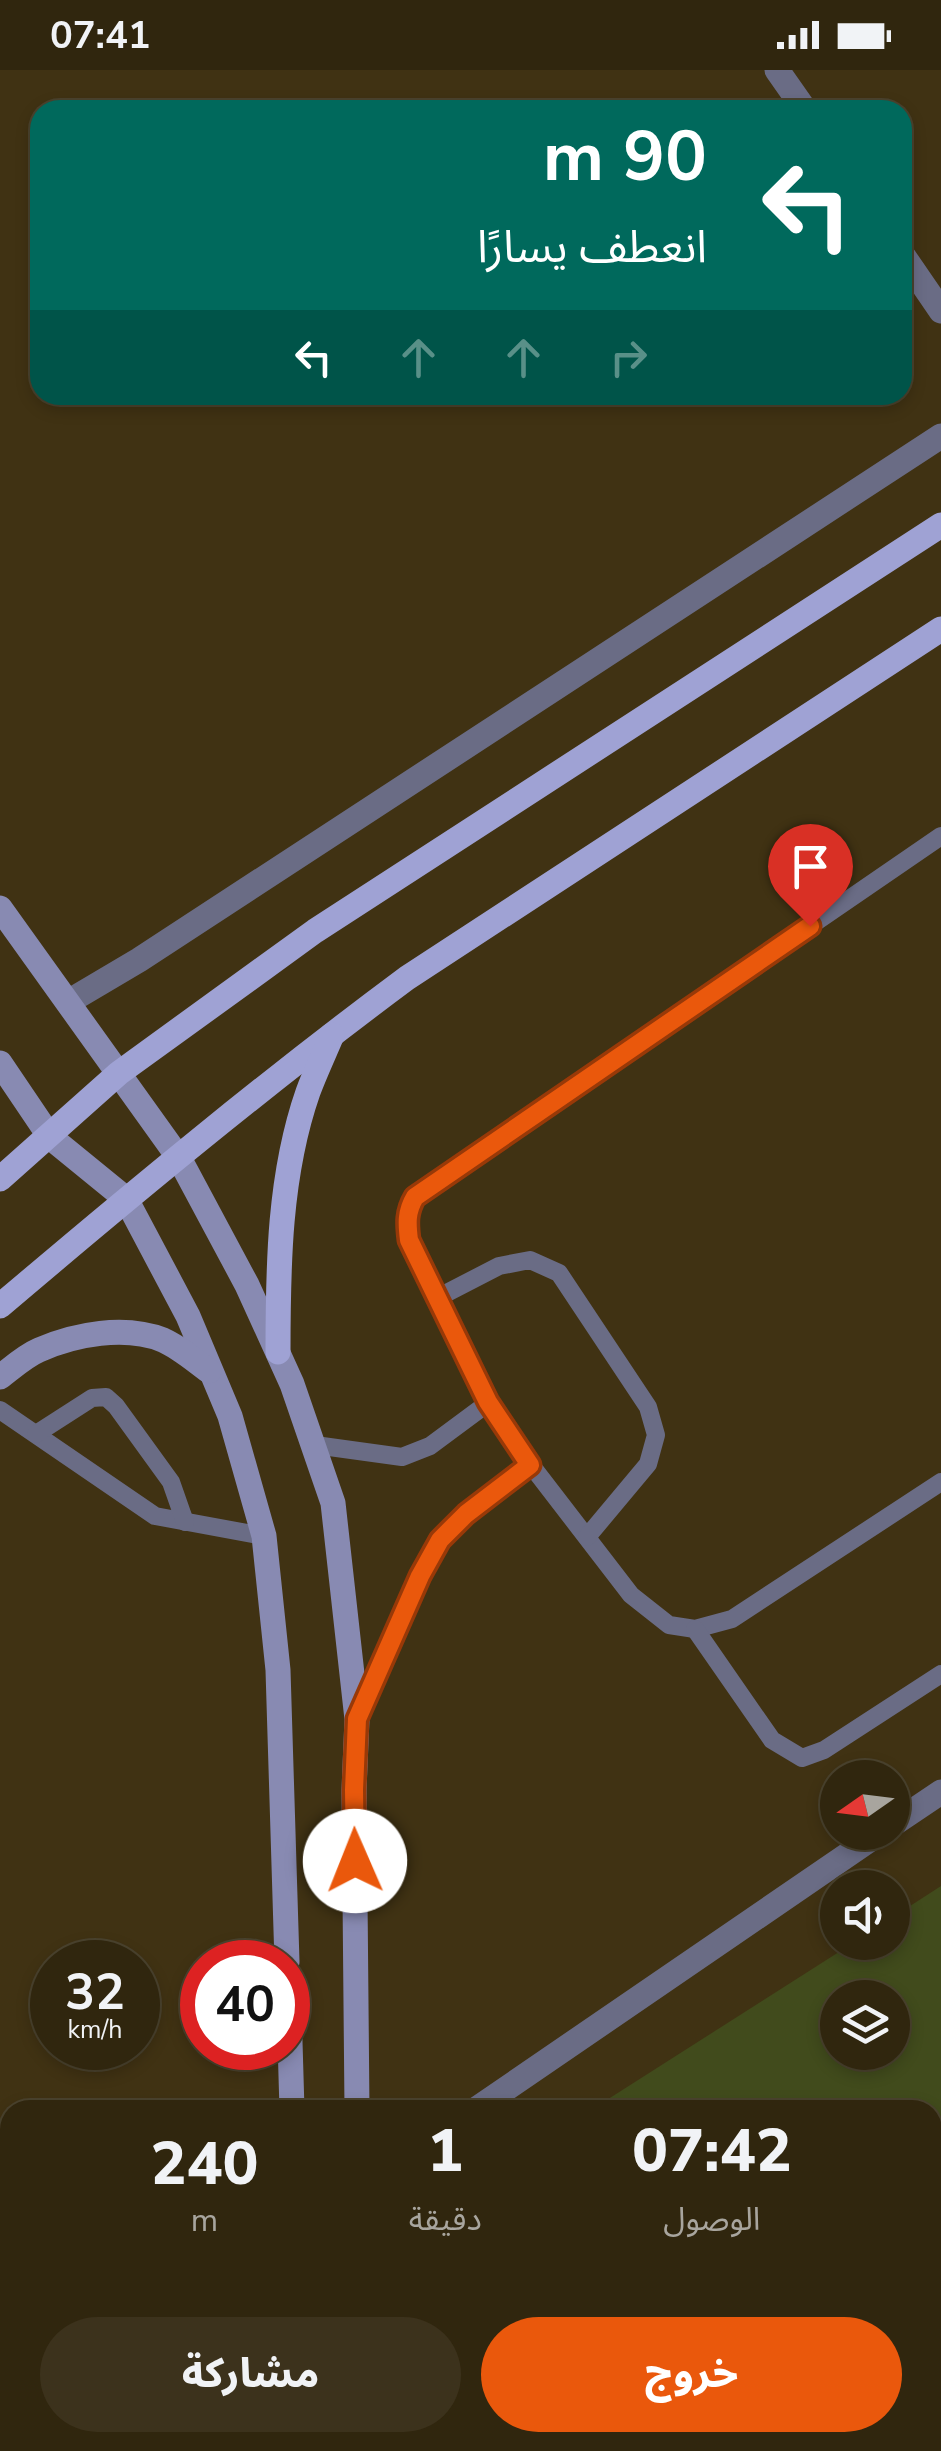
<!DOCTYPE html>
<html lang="ar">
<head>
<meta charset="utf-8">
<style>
	:root { --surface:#30260e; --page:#3c321c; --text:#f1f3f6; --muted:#a8a59e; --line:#4b432e; --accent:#ea580c }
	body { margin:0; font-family:"Nunito Sans","Noto Sans Arabic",sans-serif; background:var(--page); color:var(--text); direction:rtl; height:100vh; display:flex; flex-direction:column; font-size:38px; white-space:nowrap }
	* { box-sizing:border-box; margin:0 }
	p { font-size:32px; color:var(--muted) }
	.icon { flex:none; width:55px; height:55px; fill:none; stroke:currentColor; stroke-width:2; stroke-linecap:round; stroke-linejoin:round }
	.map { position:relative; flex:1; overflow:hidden; direction:ltr }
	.panel { position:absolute; left:0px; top:2030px; width:942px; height:352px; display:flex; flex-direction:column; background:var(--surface); border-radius:30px 30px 0 0; box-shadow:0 5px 15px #0003,0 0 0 2px var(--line); direction:rtl }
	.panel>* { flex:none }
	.banner { position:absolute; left:30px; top:30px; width:882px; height:305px; border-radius:30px; box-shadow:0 5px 15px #0003,0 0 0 2px var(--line); direction:rtl; background:#00695c; color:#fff; overflow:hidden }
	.needle { width:65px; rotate:256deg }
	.controls { position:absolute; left:820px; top:1690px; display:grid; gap:20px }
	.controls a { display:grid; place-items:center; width:90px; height:90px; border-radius:50%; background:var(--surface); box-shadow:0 5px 15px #0003,0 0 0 2px var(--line); font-size:50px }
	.speed { position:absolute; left:30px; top:1870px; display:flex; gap:20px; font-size:50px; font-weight:700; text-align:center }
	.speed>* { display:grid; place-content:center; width:130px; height:130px; border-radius:50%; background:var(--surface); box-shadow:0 5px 15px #0003,0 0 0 2px var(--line); line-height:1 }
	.speed small { font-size:25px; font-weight:400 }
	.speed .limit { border:15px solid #d22; background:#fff; color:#111 }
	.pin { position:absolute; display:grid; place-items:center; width:85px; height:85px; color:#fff; margin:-102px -42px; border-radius:50% 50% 50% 0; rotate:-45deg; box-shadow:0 0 10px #0007 }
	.pin .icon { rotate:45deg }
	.me { position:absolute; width:110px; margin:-55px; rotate:359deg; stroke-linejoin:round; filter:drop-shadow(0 0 8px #0008) }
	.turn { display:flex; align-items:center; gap:35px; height:210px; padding:0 40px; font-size:45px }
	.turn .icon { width:130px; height:130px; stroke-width:2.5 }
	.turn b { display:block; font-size:70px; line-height:85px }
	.lanes { display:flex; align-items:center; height:95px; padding:0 40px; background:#0003; justify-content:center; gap:50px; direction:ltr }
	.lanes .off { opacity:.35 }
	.eta { display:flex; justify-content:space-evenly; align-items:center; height:170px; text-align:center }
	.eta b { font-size:60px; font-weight:800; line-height:70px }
	.button { display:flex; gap:20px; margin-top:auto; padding:20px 40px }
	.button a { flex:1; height:115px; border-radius:60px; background:var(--accent); color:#fff; font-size:40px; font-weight:800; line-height:115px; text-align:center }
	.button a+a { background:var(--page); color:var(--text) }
	.status { display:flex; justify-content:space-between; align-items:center; height:70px; padding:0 50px; background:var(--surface); direction:ltr }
	.status svg { height:28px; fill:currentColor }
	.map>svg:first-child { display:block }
	.green { fill:#414b1c; fill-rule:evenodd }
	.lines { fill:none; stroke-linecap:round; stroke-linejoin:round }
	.lane { stroke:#6a6c85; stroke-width:18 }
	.street { stroke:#6a6c85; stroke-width:25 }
	.secondary { stroke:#888ab2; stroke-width:25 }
	.primary { stroke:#9fa2d4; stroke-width:25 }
	.route-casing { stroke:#983908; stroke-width:25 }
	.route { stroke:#ea580c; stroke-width:18 }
</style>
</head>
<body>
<div class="status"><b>07:41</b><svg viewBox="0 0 49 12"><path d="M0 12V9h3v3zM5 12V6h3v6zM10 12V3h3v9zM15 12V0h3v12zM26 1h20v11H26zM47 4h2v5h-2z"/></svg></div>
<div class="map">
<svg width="941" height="2381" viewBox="0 0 941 2381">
	<rect width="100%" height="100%" fill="#403213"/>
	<g class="green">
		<path d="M941,1816V2169L933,2174L932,2040H591L853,1873L892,1872L893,1847ZM838,1928H892V1982H838Z"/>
		<path d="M453,2373V2372L556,2373L540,2381H451Z"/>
	</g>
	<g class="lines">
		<g class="lane">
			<path d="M941,766L415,1127L407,1149L409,1170L488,1333L531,1395L631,1525L669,1555L695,1559L732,1549L941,1412"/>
			<path d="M437,1228L499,1196L530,1190L559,1203L648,1337L656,1365L648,1394L587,1467"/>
			<path d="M0,1340L155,1446L264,1466"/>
			<path d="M36,1364L92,1328L106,1327L116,1336L171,1412L185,1452"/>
			<path d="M315,1375L402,1387L430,1376L488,1333"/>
			<path d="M695,1559L772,1670L802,1688L824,1680L941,1604"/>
			<path d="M358,1649L420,1505L440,1470L466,1444L531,1395"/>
		</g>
		<g class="street">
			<path d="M777,0L805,40"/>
			<path d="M902,184L941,241"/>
			<path d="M68,932L139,890L941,366"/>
			<path d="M892,1755L941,1722"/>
			<path d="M475,2040L881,1762"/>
			<path d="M932,2297L941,2293"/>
			<path d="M768,2381L785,2372"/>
		</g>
		<g class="secondary">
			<path d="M0,838L179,1088L247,1215L292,1314L333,1433L357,1649L354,1720L357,2040"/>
			<path d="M0,993L50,1067L126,1129L188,1246L230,1346L264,1466L278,1600L287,1892"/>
			<path d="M0,1307C12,1298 25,1286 39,1280C75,1264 125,1255 163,1270C179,1277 194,1290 209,1301"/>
			<path d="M288,1903L292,2040"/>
			<path d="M292,2381V2372"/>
			<path d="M351,2381V2372"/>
		</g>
		<g class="primary">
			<path d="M0,1109L119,1003L315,861L941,455"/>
			<path d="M0,1236C133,1123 267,1012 407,908L941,559"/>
			<path d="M278,1282C278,1196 279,1105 308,1022C315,1003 324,984 332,965"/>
		</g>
	</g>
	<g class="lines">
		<g class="route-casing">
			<path id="route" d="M355,1791L354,1720L357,1649L420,1506L440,1470L466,1444L530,1395L488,1332L409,1170C407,1154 406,1142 415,1127L810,856"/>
		</g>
		<use href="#route" class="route"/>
	</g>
</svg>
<div class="controls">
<a><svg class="needle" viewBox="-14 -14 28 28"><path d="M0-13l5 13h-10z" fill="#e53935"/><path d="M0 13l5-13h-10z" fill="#a8a59e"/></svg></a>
<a><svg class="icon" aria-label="sound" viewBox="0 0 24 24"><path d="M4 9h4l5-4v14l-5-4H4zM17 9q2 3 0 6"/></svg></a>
<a><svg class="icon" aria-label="layers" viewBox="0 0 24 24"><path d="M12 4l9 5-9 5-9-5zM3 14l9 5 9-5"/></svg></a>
</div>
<div class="speed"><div>32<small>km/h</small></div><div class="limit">40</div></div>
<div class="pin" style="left:810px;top:856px;background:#d93025"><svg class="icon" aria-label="arrive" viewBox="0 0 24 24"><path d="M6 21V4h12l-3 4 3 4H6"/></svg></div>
<svg class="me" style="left:355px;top:1791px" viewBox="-20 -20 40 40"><circle r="19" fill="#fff"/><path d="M0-13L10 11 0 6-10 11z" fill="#ea580c"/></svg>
<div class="banner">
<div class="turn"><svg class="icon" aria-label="left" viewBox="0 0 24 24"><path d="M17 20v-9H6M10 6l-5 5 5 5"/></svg><div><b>90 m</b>انعطف يسارًا</div></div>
<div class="lanes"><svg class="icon" aria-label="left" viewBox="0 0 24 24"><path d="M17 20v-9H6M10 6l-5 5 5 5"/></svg><svg class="icon off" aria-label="ahead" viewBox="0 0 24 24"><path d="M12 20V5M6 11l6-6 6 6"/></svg><svg class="icon off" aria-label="ahead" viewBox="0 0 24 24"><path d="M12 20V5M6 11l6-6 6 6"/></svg><svg class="icon off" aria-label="right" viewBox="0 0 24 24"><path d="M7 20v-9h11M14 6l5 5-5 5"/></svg></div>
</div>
<section class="panel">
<div class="eta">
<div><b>07:42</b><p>الوصول</p></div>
<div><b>1</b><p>دقيقة</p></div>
<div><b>240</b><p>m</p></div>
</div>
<div class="button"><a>خروج</a><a>مشاركة</a></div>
</section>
</div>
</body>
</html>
